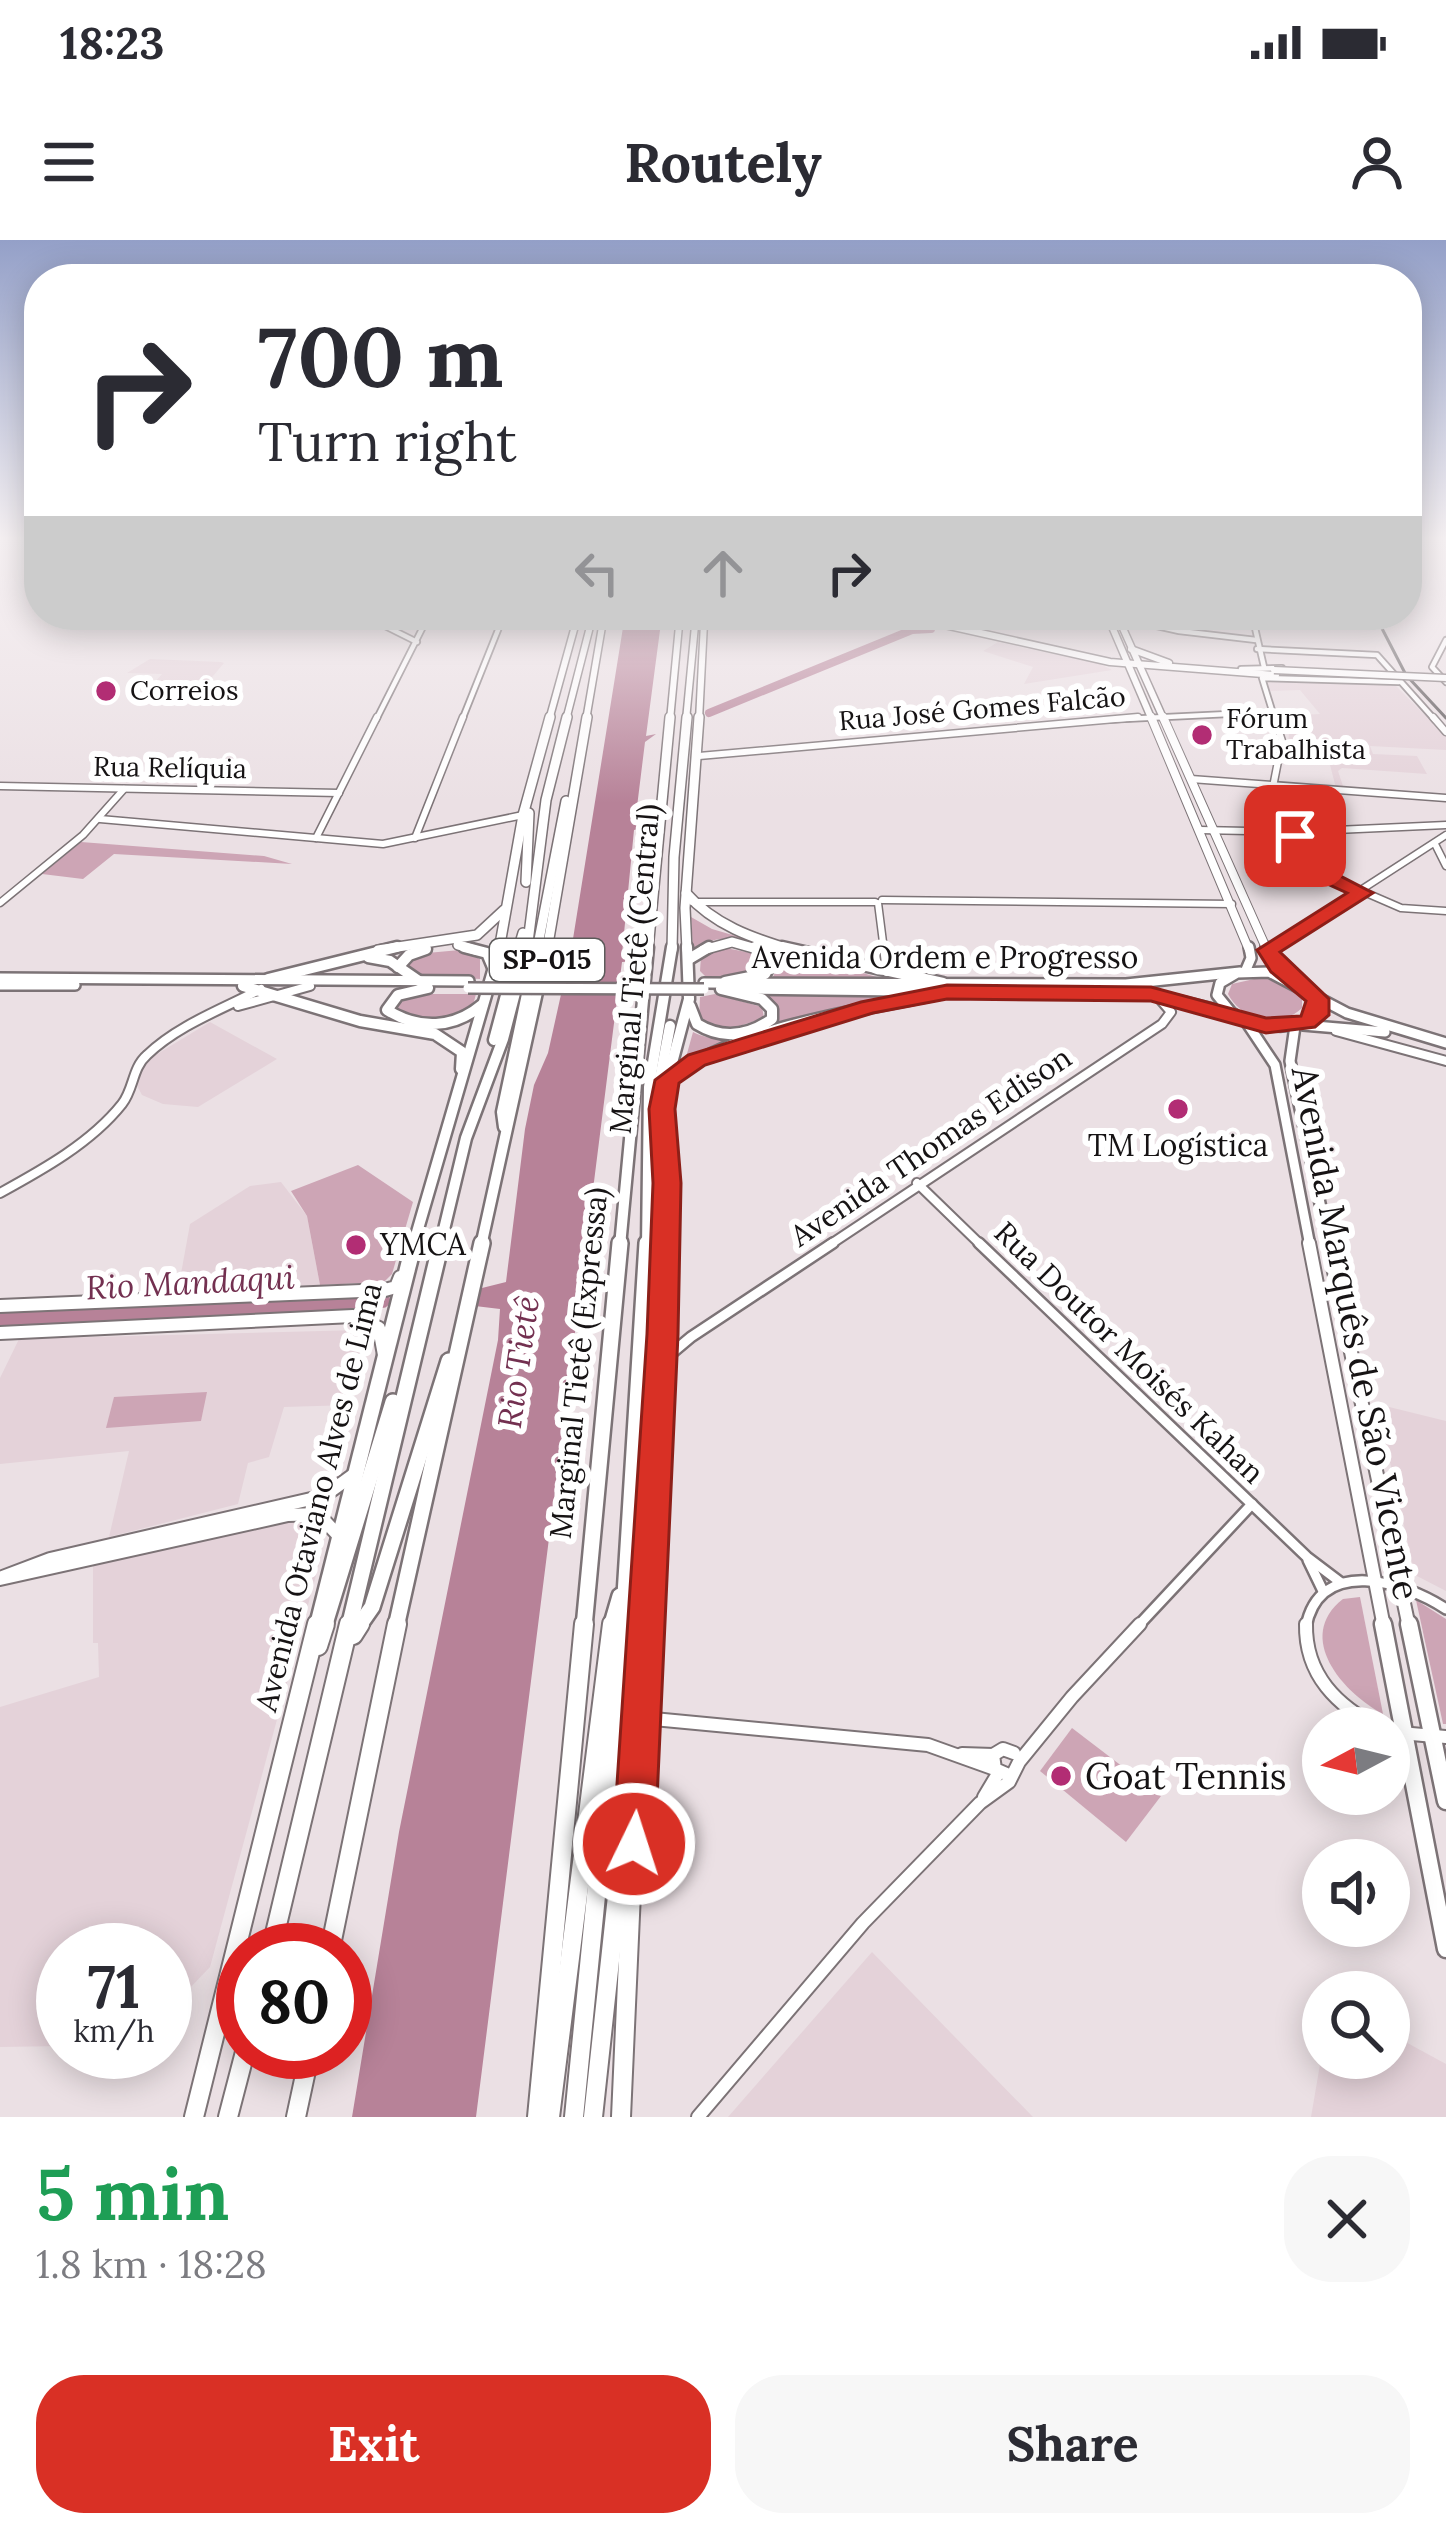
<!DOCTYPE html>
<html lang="en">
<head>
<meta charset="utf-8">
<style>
	:root { --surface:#fff; --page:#f7f7f7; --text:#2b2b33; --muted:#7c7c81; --accent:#d93025 }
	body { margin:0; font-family:Lora,serif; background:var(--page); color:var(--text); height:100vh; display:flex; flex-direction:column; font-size:45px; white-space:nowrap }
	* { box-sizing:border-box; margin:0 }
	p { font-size:39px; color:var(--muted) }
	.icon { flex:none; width:66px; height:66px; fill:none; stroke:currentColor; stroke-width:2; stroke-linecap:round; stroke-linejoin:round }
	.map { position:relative; height:1877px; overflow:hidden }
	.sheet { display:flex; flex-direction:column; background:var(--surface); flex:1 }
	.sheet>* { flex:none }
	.top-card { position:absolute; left:24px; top:24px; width:1398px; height:366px; border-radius:48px; box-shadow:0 6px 30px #0003; background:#fff; color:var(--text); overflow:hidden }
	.needle { width:78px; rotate:263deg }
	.controls { position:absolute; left:1302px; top:1467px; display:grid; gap:24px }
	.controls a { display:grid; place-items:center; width:108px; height:108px; border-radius:50%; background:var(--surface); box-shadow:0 6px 30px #0003; font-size:60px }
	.speed { position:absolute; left:36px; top:1683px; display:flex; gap:24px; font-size:60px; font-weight:700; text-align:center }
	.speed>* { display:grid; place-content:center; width:156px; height:156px; border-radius:50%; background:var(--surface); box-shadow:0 6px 30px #0003; line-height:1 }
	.speed small { font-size:30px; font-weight:400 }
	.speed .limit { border:18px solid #d22; background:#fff; color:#111 }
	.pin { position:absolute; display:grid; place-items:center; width:102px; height:102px; color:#fff; margin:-51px; border-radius:24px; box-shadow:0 6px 18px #0006 }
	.me { position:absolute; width:132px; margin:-66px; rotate:4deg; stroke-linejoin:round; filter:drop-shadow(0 0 9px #0008) }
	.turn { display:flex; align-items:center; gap:42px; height:252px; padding:0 36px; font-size:54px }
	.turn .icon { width:156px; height:156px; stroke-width:2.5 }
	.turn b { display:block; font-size:84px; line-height:102px }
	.lanes { display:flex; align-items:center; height:114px; padding:0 36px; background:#0003; justify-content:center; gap:60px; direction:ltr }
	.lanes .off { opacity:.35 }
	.round { display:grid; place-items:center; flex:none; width:126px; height:126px; border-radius:48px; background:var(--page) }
	.overview { display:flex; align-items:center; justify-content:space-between; height:204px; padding:0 36px }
	h1 { font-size:72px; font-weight:700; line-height:90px; color:#1e9e55 }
	.button { display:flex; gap:24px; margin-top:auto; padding:24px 36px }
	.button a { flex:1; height:138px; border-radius:48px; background:var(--accent); color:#fff; font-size:48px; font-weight:700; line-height:138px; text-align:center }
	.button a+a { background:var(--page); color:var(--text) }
	.status { display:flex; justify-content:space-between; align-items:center; height:84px; padding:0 60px; background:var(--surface); direction:ltr }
	.status svg { height:33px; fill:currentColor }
	header { display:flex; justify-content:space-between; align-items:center; height:156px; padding:0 36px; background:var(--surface); font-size:54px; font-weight:700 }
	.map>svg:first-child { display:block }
	.built { fill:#e4d2d9 }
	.green { fill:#cda5b5 }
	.water { fill:#b78298 }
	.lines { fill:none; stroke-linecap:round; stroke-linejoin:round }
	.stream { stroke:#b78298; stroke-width:3 }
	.river-far1 { stroke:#b78298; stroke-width:8 }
	.river { stroke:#b78298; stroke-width:16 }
	.minor-far4-casing { stroke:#7c7376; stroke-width:8 }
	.minor-far3-casing { stroke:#7c7376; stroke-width:9 }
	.minor-far2-casing { stroke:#7c7376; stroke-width:12 }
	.minor-far1-casing { stroke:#7c7376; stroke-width:14 }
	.minor-casing { stroke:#7c7376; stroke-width:16 }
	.major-far4-casing { stroke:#7c7376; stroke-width:9 }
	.major-far3-casing { stroke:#7c7376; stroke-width:10 }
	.major-far2-casing { stroke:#7c7376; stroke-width:14 }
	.major-far1-casing { stroke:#7c7376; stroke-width:16 }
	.major-casing { stroke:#7c7376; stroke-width:21 }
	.highway-far4-casing { stroke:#7c7376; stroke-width:9 }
	.highway-far3-casing { stroke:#7c7376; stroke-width:12 }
	.highway-far2-casing { stroke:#7c7376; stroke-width:15 }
	.highway-far1-casing { stroke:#7c7376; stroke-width:20 }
	.highway-casing { stroke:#7c7376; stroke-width:22 }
	.minor-far4 { stroke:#fff; stroke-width:4.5 }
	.minor-far3 { stroke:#fff; stroke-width:6 }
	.minor-far2 { stroke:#fff; stroke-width:8 }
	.minor-far1 { stroke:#fff; stroke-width:9 }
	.minor { stroke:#fff; stroke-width:12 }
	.major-far4 { stroke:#fff; stroke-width:6 }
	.major-far3 { stroke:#fff; stroke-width:8 }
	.major-far2 { stroke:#fff; stroke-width:9 }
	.major-far1 { stroke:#fff; stroke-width:12 }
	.major { stroke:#fff; stroke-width:16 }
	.highway-far4 { stroke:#fff; stroke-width:6 }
	.highway-far3 { stroke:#fff; stroke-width:9 }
	.highway-far2 { stroke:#fff; stroke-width:10 }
	.highway-far1 { stroke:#fff; stroke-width:15 }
	.highway { stroke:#fff; stroke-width:18 }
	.rail { stroke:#595456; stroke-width:3 }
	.major-bridge-far1-casing { stroke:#7c7376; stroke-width:9; stroke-linecap:butt }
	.major-bridge-casing { stroke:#7c7376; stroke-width:14; stroke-linecap:butt }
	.major-bridge-far1 { stroke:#fff; stroke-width:6 }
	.major-bridge { stroke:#fff; stroke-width:9 }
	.route { fill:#d93025; stroke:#8d1f18; stroke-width:3 }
	.poi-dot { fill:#b22d74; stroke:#fff; stroke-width:4.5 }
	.labels { text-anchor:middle; stroke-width:12; stroke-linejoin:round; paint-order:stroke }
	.far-poi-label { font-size:27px; fill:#161314; stroke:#fff; text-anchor:start }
	.far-street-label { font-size:27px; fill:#161314; stroke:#fff }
	.shield { fill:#fff; stroke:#5c5a5a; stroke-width:3 }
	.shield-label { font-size:27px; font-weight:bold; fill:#161314 }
	.street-label { font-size:30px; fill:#161314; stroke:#fff }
	.poi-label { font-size:30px; fill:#161314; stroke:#fff }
	.water-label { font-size:33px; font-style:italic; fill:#733050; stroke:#fff }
	.near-street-label { font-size:36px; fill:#161314; stroke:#fff }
	.near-poi-label { font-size:36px; fill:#161314; stroke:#fff; text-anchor:start }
</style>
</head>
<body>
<div class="status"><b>18:23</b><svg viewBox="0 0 49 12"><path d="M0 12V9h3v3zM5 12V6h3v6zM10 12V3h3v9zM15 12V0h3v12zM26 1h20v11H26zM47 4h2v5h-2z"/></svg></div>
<header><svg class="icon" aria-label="menu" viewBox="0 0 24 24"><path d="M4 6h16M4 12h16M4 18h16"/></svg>Routely<svg class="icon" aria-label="person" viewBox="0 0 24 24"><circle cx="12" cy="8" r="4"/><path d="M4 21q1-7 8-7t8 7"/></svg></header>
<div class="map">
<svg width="1446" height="1877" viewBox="0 0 1446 1877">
	<rect width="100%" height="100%" fill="#ebe0e4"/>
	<g class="built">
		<path d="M998,402L1100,424L1112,430L1024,444L1033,427L983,411Z"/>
		<path d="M150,419L221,422L224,423L207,443L156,441L162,434L127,433Z"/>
		<path d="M1267,440L1394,444L1446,496V510L1370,506L1373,514L1417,516L1427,534L1342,528L1338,531L1344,549L1336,548L1329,521L1287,514L1289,494L1278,476L1320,474L1300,450L1270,451Z"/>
		<path d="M210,782L277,819L198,867L163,864L142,855L135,842L144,822Z"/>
		<path d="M281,942L307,976L320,1045L178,1050L190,984L250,946Z"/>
		<path d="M360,1090L366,1107L350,1165L284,1167L269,1217L248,1223L238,1264L109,1297L129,1211L0,1224V1138L19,1099Z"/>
		<path d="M1377,1164L1446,1181V1351L1415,1335Z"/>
		<path d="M286,1281L317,1288L322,1296L321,1317L210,1727L165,1774V1710H63V1806L0,1807V1467L99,1437L98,1403H93V1326Z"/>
		<path d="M872,1712L1033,1877H728Z"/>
		<path d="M1389,1793L1446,1824V1877H1311L1323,1807V1818H1389Z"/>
	</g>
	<g class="green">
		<path d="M81,602L264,616L292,624L114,614L83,639L42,634Z"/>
		<path d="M691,677L712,689L880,738L773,737L780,721C760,695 720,693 693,708Z"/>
		<path d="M721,707L756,714L764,724L760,731L707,738L700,731L701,716Z"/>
		<path d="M460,710L480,719V739L408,735L402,721L416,714Z"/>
		<path d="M1263,737L1302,753V768C1279,790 1242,781 1228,754L1232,744Z"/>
		<path d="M419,754H476L472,769L456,779L400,778L389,766Z"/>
		<path d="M715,754L762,767L764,778L721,792L699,779L700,757Z"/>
		<path d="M894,755L693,817L685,821L693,792C718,805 778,804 776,766L764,756Z"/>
		<path d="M358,925L413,962L392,1034L384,1042L320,1045L307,976L291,951Z"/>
		<path d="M207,1152L201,1181L106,1188L114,1157Z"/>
		<path d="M1360,1357L1383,1474C1343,1453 1294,1397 1343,1359Z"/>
		<path d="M1416,1360L1446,1379V1484H1443Z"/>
		<path d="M1072,1488L1161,1556L1126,1602L1040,1531Z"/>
	</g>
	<path class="water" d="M625,375H662L646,496L656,494L645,502L635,583L651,586L634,590L622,714L636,716L635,721L622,722L613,791L476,1877H352L399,1592L498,1100L500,1069L475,1066L478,1049L506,1042L525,889L534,845L548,813L572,705Z"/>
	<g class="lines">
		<path class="stream" d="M912,390L926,385"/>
		<path class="river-far1" d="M709,473L912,390L931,389"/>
		<path class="river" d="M0,1078L382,1060"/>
		<g class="minor-far4-casing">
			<g id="minor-far4">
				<path d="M363,375L417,402"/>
				<path d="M1252,375L1264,427"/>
				<path d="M1117,377L1179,391L1256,400"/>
				<path d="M371,379L390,375"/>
				<path d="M1446,400L1432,427L1446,442"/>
				<path d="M1257,409L1377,415L1435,480"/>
				<path d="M1241,429L1282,428"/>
				<path d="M376,480L429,375"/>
				<path d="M462,480L504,375"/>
				<path d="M1104,480L1270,472"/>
				<path d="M1275,480L1262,438L1399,442"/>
			</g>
		</g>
		<g class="minor-far3-casing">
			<g id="minor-far3">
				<path d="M1274,477L1282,501L1272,552L1318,632L1401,668L1446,671"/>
				<path d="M1433,477L1446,492"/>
				<path d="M699,516L1138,477"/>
				<path d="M1191,539L1446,558"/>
				<path d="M0,546L339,553"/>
				<path d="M100,579L383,604L523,575"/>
				<path d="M1200,590L1292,592L1446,585"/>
				<path d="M316,598L377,477"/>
				<path d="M415,598L463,477"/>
				<path d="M1435,604L1446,626"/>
				<path d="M882,660L1232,664"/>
				<path d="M692,662H875"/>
				<path d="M0,663L83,595L124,549"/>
				<path d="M878,663L884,710"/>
				<path d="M1268,710L1446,595"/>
			</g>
		</g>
		<g class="minor-far2-casing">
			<g id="minor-far2">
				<path d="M884,707L887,732"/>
				<path d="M1268,710L1273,707"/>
				<path d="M238,766L310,746"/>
				<path d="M1336,791L1446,821"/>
				<path d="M917,943L982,1006"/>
				<path d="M0,953C42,930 91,903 122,864C134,849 132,828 147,815C178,785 223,769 261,749"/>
				<path d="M828,1006L1162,784L1171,772L1158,757"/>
			</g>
		</g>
		<g class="minor-far1-casing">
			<g id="minor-far1">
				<path d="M979,1003L1307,1317L1340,1342"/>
				<path d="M660,1123L691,1097L833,1003"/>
				<path d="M1308,1320L1323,1351"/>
				<path d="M1137,1387L1252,1264"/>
				<path d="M1306,1387C1319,1316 1404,1341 1446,1369"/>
			</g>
		</g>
		<g class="minor-casing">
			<g id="minor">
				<path d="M1306,1384C1305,1435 1337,1466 1380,1488"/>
				<path d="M643,1478L928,1505L995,1529"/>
				<path d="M1389,1492L1446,1497"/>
				<path d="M962,1514L993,1515"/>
				<path d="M1011,1536L995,1529L993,1515L1003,1509L1014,1513"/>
				<path d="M984,1557L999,1532"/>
				<path d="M698,1877L863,1683L980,1563L1009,1542L1019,1522L1072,1457L1140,1384"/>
			</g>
		</g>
		<g class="major-far4-casing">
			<g id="major-far4">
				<path d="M900,375L1110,422L1276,435"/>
				<path d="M1107,375L1152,480"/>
				<path d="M1117,375L1164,480"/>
				<path d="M1131,409L1169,423"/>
			</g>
		</g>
		<g class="major-far3-casing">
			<g id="major-far3">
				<path d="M1151,477L1249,710"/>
				<path d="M1163,477L1267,710"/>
			</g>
		</g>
		<g class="major-far2-casing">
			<g id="major-far2">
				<path d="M1266,707L1271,719L1294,740"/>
				<path d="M1245,732L1251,718L1249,707"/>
				<path d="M0,738L469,741"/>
				<path d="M704,743L1126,744L1240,732"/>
				<path d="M0,745H75"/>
				<path d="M737,749L1151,754L1234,774"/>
				<path d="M1230,771L1217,755L1220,743L1237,733L1269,732L1347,773L1446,803"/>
				<path d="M1245,780L1275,825L1310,1006"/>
				<path d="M1246,780C1272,788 1294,790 1317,775V759"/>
				<path d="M1303,785L1385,792"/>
				<path d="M1295,786L1290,821L1329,1006"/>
			</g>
		</g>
		<g class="major-far1-casing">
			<g id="major-far1">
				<path d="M1309,1003L1384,1387"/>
				<path d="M1328,1003L1409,1387"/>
				<path d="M0,1066L385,1050L396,1047L400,1037"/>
				<path d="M0,1093L353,1076L379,1088L384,1115"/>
				<path d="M0,1338L50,1319L324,1256L353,1235"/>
				<path d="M0,1339L288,1275L318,1274L338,1295"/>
			</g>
		</g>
		<g class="major-casing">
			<g id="major">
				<path d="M1383,1384L1446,1709"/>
				<path d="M1409,1384L1446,1561"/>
			</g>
		</g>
		<g class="highway-far4-casing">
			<g id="highway-far4">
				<path d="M549,480L578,375"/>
				<path d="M566,480L593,375"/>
				<path d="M586,480L604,375"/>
				<path d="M670,480L680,375"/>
				<path d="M686,480L696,375"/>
				<path d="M699,480L704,383"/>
			</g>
		</g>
		<g class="highway-far3-casing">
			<g id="highway-far3">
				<path d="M526,642L529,573"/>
				<path d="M686,653C714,685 752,698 792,710"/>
				<path d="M458,705L475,710"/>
				<path d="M378,710L477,695L504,670"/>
				<path d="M499,710L523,575L550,477"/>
				<path d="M518,710L523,693"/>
				<path d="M527,710L546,560L567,477"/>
				<path d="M537,710L566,561"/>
				<path d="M547,710L587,477"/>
				<path d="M648,710L670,477"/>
				<path d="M672,710L674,617L687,477"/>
				<path d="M687,710L685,668L699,477"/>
				<path d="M703,710L732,702L760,710"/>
			</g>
		</g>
		<g class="highway-far2-casing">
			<g id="highway-far2">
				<path d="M464,707L487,713L495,732"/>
				<path d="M782,707L943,743"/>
				<path d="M368,717L390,721L419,741"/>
				<path d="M689,719L709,707"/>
				<path d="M398,727L409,715L426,709"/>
				<path d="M268,739L397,707"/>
				<path d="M725,742L765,734L773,720L755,707"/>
				<path d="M243,746L360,781L435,794L462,812L461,829"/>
				<path d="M428,748L398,755L387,770C419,790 454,789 483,764"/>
				<path d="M690,766L697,784C723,800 748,796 772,779V769L762,759L721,749"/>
				<path d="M494,800L519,707"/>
				<path d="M668,838L689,759L687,707"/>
				<path d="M668,839C746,784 856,772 947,752"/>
				<path d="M504,887L502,872L537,707"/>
				<path d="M413,1006L500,707"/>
				<path d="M440,1006L466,898L503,799L527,707"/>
				<path d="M481,1006L547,707"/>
				<path d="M620,1006L648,707"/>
				<path d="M647,1006L649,847L672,707"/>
				<path d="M665,1006L667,943L658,849L670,786"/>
			</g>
		</g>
		<g class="highway-far1-casing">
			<g id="highway-far1">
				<path d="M317,1387L414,1003"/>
				<path d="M324,1387L393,1162"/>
				<path d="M349,1387L441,1003"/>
				<path d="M358,1387L372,1367L449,1121"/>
				<path d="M396,1387L482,1003"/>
				<path d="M584,1387L620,1003"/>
				<path d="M611,1387L620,1356"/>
				<path d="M623,1387L647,1003"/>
				<path d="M643,1387L665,1003"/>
			</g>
		</g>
		<g class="highway-casing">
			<g id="highway">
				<path d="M353,1395L360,1384"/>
				<path d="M318,1406L325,1384"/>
				<path d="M271,1710L349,1384"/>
				<path d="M330,1710L397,1384"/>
				<path d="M194,1877L317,1384"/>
				<path d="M228,1877L245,1812"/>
				<path d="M296,1877L310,1812"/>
				<path d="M537,1877L584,1384"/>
				<path d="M550,1877L612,1384"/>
				<path d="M574,1877L623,1384"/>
				<path d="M593,1877L628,1555L634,1543"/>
				<path d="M621,1877L643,1384"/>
			</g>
		</g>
		<use href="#minor-far4" class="minor-far4"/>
		<use href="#minor-far3" class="minor-far3"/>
		<use href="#minor-far2" class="minor-far2"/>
		<use href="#minor-far1" class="minor-far1"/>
		<use href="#minor" class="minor"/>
		<use href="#major-far4" class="major-far4"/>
		<use href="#major-far3" class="major-far3"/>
		<use href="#major-far2" class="major-far2"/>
		<use href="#major-far1" class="major-far1"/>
		<use href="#major" class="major"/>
		<use href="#highway-far4" class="highway-far4"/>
		<use href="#highway-far3" class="highway-far3"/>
		<use href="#highway-far2" class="highway-far2"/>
		<use href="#highway-far1" class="highway-far1"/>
		<use href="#highway" class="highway"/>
		<path class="rail" d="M1375,375L1406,435L1446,478"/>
		<g class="major-bridge-far1-casing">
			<path id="major-bridge-far1" d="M1274,430L1446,438"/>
		</g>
		<g class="major-bridge-casing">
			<path id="major-bridge" d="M468,748L704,749"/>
		</g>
		<use href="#major-bridge-far1" class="major-bridge-far1"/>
		<use href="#major-bridge" class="major-bridge"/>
	</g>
	<linearGradient id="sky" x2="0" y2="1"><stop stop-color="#94a0c8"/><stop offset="0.53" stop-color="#f6f1f3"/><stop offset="1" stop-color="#f6f1f3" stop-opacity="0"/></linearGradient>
	<rect width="1446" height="563" fill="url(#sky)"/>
	<path class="route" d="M1288,592H1302L1325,628L1373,653L1280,712L1329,759V775L1315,787L1266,793L1151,761L947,759L873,773L705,825L679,843L675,869L681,943L678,1094L655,1604L649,1619L634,1625L619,1619L613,1604L647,1094L653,943L649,869L655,840L688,815L861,762L947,745L1151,747L1266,778L1301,776L1306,761L1271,732L1257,710L1347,653L1310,636L1285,596Z"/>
	<g class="poi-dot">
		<circle cx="106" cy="451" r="12"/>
		<circle cx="1202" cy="495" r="12"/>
		<circle cx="1178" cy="869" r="12"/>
		<circle cx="356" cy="1005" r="12"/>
		<circle cx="1061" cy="1536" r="12"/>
	</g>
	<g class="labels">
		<g class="far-poi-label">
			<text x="130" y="460">Correios</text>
			<text x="1226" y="488">Fórum<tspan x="1226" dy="31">Trabalhista</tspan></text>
		</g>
		<g class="far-street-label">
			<text transform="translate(982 469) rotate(-5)" y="9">Rua José Gomes Falcão</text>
			<text transform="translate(170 528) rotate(1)" y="9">Rua Relíquia</text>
		</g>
		<rect class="shield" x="490" y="699" width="114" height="42" rx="9"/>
		<g class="shield-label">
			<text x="547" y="729">SP-015</text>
		</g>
		<g class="street-label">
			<text x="945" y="728">Avenida Ordem e Progresso</text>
			<text transform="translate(635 729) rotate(-85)" y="10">Marginal Tietê (Central)</text>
			<text transform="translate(931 907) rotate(-34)" y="10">Avenida Thomas Edison</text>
			<text transform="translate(1129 1113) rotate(44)" y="10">Rua Doutor Moisés Kahan</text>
			<text transform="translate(579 1123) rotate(-84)" y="10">Marginal Tietê (Expressa)</text>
			<text transform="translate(319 1257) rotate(-76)" y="10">Avenida Otaviano Alves de Lima</text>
		</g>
		<g class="poi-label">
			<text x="1178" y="916">TM Logística</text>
			<text x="380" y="1015" text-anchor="start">YMCA</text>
		</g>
		<g class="water-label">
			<text transform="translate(190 1042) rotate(-3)" y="12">Rio Mandaqui</text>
			<text transform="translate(518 1122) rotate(-82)" y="12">Rio Tietê</text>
		</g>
		<g class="near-street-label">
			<text transform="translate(1356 1093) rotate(79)" y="13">Avenida Marquês de São Vicente</text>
		</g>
		<g class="near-poi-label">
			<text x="1085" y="1549">Goat Tennis</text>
		</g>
	</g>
</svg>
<div class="controls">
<a><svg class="needle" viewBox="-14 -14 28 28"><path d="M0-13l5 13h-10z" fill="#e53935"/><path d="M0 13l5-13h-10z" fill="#7c7c81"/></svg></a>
<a><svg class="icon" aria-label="sound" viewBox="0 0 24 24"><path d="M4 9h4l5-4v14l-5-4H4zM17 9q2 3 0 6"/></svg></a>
<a><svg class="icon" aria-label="search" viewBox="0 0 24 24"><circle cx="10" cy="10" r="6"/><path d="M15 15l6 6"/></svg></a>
</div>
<div class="speed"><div>71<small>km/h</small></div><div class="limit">80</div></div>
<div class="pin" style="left:1295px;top:596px;background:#d93025"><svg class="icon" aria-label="arrive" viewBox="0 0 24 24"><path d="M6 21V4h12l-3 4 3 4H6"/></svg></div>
<svg class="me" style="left:634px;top:1604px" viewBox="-20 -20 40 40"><circle r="17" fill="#d93025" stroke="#fff" stroke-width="3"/><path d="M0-11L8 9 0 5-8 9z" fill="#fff"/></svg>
<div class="top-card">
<div class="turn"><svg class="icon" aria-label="right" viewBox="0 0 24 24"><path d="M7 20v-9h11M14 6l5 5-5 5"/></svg><div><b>700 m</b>Turn right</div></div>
<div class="lanes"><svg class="icon off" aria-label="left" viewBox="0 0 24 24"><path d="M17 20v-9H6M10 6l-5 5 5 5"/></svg><svg class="icon off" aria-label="ahead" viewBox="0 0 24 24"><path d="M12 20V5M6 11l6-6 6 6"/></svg><svg class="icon" aria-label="right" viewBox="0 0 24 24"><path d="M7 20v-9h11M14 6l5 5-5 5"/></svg></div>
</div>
</div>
<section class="sheet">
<div class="overview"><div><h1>5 min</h1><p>1.8 km · 18:28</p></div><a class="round"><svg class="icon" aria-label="close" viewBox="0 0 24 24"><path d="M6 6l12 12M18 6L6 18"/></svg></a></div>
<div class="button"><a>Exit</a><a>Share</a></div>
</section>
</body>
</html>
